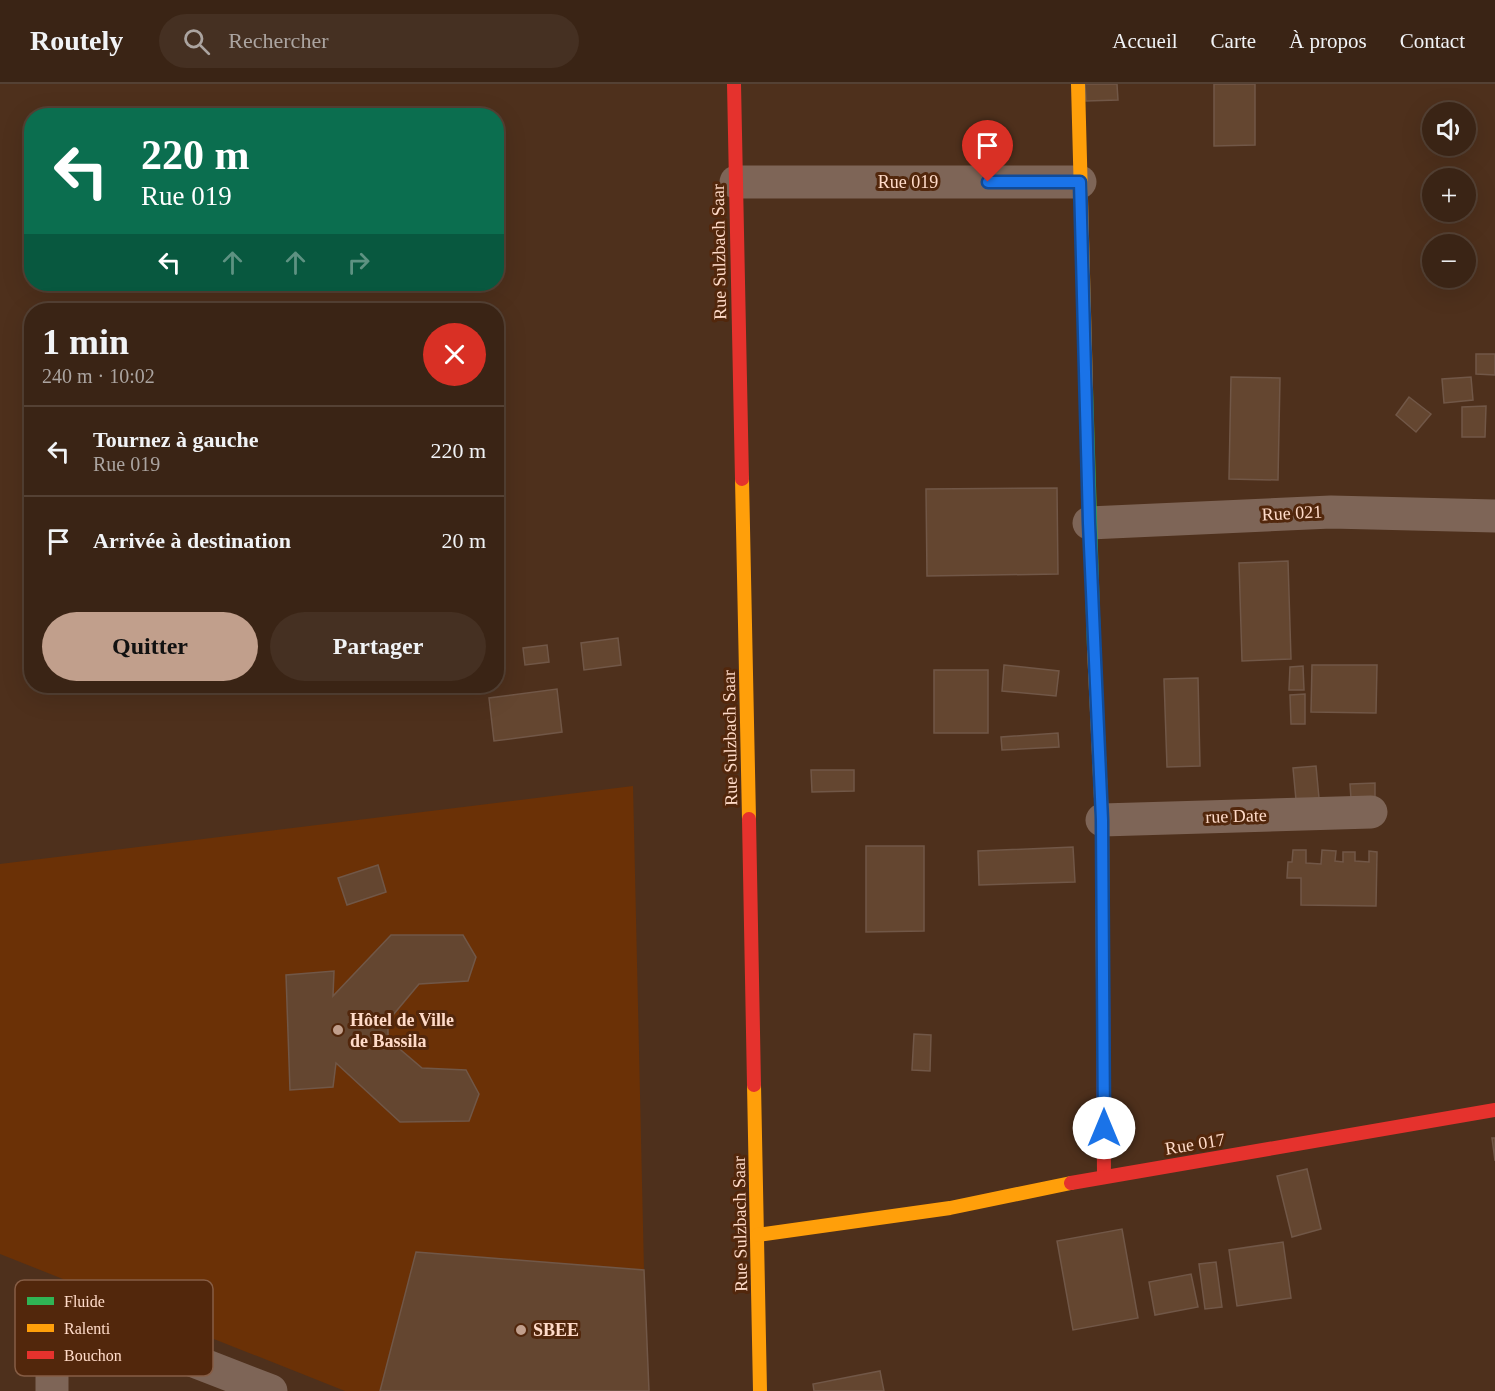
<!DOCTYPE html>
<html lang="fr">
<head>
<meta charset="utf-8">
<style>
	:root { --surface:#3a2415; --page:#453022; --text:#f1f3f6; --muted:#aba4a0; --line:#544134; --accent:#c19f8c }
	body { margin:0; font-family:Georgia,serif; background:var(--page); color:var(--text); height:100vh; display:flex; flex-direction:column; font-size:22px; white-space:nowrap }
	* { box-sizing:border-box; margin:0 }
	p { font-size:20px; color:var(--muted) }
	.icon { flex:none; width:33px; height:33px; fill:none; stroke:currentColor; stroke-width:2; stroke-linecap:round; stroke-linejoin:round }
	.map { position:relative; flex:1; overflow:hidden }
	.drawer { position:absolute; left:24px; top:219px; width:480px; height:390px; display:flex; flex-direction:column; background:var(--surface); border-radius:24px; box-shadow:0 6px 24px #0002,0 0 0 2px var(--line) }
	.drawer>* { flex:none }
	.top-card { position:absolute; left:24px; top:24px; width:480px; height:183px; border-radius:24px; box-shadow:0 6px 24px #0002,0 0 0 2px var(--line); background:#0b6e4f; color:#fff; overflow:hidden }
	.tools { position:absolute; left:1422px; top:18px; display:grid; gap:12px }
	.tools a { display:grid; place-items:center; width:54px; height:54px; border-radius:50%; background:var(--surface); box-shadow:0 6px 24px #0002,0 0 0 2px var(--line); font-size:30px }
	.pin { position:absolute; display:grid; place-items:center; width:51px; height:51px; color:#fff; margin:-62px -26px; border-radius:50% 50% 50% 0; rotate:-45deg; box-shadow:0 0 6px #0007 }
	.pin .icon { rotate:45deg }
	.me { position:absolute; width:66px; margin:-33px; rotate:0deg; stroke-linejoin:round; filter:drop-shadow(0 0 4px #0008) }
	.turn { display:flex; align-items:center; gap:21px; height:126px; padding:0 18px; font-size:27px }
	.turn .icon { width:78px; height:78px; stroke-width:2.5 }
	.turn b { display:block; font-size:42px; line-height:51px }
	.lanes { display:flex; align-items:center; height:57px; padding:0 18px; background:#0003; justify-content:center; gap:30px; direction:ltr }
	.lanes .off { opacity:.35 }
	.round { display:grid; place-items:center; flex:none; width:63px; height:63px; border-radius:32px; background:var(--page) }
	.summary { display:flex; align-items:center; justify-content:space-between; height:102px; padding:0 18px }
	h1 { font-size:36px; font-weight:600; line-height:45px }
	.action { display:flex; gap:12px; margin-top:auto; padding:12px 18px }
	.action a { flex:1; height:69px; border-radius:36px; background:var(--accent); color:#111; font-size:24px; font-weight:600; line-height:69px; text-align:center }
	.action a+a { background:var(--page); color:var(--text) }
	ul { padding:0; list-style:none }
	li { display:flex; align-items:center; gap:18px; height:90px; padding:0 18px; border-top:2px solid var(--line) }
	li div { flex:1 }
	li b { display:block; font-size:22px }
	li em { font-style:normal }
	header { display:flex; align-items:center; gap:36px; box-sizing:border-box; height:84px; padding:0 30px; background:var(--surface); border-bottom:2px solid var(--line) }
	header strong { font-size:28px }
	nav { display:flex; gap:33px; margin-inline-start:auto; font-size:21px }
	.search { width:420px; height:54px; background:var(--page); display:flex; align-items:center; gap:15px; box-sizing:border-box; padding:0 21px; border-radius:33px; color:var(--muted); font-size:22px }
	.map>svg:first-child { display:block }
	.built { fill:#6b3106 }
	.building { fill:#644630; stroke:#715747; stroke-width:1.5 }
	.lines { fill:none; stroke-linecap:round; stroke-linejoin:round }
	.street { stroke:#7e6557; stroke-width:33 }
	.fast { stroke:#30b455; stroke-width:14 }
	.slow { stroke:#ff9f0a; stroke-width:14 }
	.jam { stroke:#e5322d; stroke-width:14 }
	.route-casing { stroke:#114b97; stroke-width:15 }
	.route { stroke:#1a73e8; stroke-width:10 }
	.poi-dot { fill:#c19f8c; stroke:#52270c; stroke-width:2 }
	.labels { text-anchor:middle; stroke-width:6; stroke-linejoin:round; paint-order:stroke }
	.street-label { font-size:18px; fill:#ffdbc9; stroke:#52270c }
	.poi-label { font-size:18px; font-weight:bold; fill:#ffdbc9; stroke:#52270c; text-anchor:start }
	.key { fill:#52270c; stroke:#865d45; stroke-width:1.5 }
	.key-label { font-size:16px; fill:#ffdbc9 }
</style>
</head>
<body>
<header>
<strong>Routely</strong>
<div class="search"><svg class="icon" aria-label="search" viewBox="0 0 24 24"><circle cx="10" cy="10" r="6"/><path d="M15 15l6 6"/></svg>Rechercher</div>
<nav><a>Accueil</a><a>Carte</a><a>À propos</a><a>Contact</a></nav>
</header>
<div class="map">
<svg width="1495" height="1307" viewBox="0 0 1495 1307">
	<rect width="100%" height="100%" fill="#4e301c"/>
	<path class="built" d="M633,702L644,1186L416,1168L380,1307H345L0,1170V780Z"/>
	<g class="building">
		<path d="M1085,0H1117L1118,16L1086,17Z"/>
		<path d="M1214,0H1255V61L1214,62Z"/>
		<path d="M1476,270H1495V291L1476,290Z"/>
		<path d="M1231,293L1280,294L1278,396L1229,395Z"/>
		<path d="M1471,293L1473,316L1444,319L1442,295Z"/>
		<path d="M1409,313L1431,330L1416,348L1396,331Z"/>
		<path d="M1486,322L1485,353H1462V323Z"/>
		<path d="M1057,404L1058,490L927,492L926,405Z"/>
		<path d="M1288,477L1291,575L1242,577L1239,479Z"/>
		<path d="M618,554L621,581L584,586L581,559Z"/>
		<path d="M547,561L549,578L525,581L523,564Z"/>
		<path d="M1004,581L1059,587L1056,612L1002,607Z"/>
		<path d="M1312,581H1377L1376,629L1311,628Z"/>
		<path d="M1303,582L1304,606H1289L1290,583Z"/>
		<rect x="934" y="586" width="54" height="63"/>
		<path d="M1198,594L1200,682L1167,683L1164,595Z"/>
		<path d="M557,605L562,648L494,657L489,614Z"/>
		<path d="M1305,610V640H1291L1290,611Z"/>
		<path d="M1058,649L1059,663L1002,666L1001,653Z"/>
		<path d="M1316,682L1319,714L1296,716L1293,684Z"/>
		<path d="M811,686H854V707L812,708Z"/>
		<path d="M1375,699V715H1351L1350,700Z"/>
		<path d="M866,762H924V847L866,848Z"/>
		<path d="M1073,763L1075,798L979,801L978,767Z"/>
		<path d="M1293,766H1306V779L1321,780L1322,766L1336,767L1335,777L1343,778V768H1355V777L1369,778V767L1377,768L1376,822L1301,821V794H1287L1288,778H1292Z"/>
		<path d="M378,781L386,808L347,821L338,794Z"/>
		<path d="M391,851H463L476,873L468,897L419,900L388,937V955L422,984L466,986L479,1010L469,1037L400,1038L336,979L333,1003L290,1006L286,891L334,887L333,912Z"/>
		<path d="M914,950L931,951L930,987L912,986Z"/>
		<path d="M1492,1054H1495V1077Z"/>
		<path d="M1307,1085L1321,1145L1292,1153L1277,1092Z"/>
		<path d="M1122,1145L1138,1234L1073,1246L1057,1157Z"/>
		<path d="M1283,1158L1291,1214L1237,1222L1229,1166Z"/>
		<path d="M416,1168L644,1186L649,1307H380Z"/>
		<path d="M1216,1178L1222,1223L1205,1225L1199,1180Z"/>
		<path d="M1191,1190L1198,1223L1155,1231L1149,1198Z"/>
		<path d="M880,1287L884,1307H814L813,1300Z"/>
	</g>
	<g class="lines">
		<g class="street">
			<path d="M736,98H1080"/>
			<path d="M1089,439L1331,428L1495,432"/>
			<path d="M1102,736L1371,728"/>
			<path d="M52,1307V1222L271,1307"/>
		</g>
		<path class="fast" d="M1086,303L1094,564"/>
		<g class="slow">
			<path d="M1078,0L1086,303"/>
			<path d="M742,395L749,735"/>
			<path d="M1094,564L1102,736L1103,901"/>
			<path d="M754,1001L760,1307"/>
			<path d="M758,1151L950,1124L1071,1099"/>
		</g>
		<g class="jam">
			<path d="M734,0L742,395"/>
			<path d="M749,735L754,1001"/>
			<path d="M1103,901L1104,1092"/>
			<path d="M1071,1099L1495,1026"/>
		</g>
	</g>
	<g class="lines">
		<g class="route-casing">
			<path id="route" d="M988,98H1080L1089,439L1102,736L1104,1044"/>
		</g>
		<use href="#route" class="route"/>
	</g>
	<g class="poi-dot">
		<circle cx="338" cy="946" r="6"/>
		<circle cx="521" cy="1246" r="6"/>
	</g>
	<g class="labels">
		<g class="street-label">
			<text x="908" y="104">Rue 019</text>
			<text transform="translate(719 168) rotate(-91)" y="6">Rue Sulzbach Saar</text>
			<text transform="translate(1292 429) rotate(-3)" y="6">Rue 021</text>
			<text transform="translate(730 654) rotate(-91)" y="6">Rue Sulzbach Saar</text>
			<text transform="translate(1236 732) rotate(-2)" y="6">rue Date</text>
			<text transform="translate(1195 1060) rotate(-9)" y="6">Rue 017</text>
			<text transform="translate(740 1140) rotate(-91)" y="6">Rue Sulzbach Saar</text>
		</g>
		<g class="poi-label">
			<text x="350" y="942">Hôtel de Ville<tspan x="350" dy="21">de Bassila</tspan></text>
			<text x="533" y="1252">SBEE</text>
		</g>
	</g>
	<rect x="15" y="1196" width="198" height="96" rx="9" class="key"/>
	<rect x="27" y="1213" width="27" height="8" fill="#30b455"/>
	<rect x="27" y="1240" width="27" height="8" fill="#ff9f0a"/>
	<rect x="27" y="1267" width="27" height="8" fill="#e5322d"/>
	<g class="key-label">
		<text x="64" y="1223">Fluide</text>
		<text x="64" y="1250">Ralenti</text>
		<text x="64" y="1277">Bouchon</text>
	</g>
</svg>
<div class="tools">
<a><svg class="icon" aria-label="sound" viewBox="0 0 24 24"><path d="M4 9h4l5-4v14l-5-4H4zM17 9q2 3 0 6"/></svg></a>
<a>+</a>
<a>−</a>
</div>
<div class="pin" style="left:988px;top:98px;background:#d93025"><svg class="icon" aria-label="arrive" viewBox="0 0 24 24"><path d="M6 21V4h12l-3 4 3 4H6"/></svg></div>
<svg class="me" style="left:1104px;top:1044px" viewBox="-20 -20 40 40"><circle r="19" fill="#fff"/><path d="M0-13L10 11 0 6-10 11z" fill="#1a73e8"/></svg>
<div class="top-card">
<div class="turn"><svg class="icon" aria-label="left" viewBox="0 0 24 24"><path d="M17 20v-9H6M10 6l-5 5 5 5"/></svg><div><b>220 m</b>Rue 019</div></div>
<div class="lanes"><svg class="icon" aria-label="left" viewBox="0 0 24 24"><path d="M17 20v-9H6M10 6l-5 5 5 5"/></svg><svg class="icon off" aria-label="ahead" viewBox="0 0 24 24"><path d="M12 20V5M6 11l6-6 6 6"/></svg><svg class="icon off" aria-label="ahead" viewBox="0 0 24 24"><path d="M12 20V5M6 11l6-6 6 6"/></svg><svg class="icon off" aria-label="right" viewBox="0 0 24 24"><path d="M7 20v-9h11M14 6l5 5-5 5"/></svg></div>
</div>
<section class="drawer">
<div class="summary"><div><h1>1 min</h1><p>240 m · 10:02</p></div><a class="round" style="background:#d93025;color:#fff"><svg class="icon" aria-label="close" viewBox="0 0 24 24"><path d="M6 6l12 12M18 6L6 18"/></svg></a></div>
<ul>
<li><svg class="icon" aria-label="left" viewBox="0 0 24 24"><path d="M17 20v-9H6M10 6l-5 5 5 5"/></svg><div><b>Tournez à gauche</b><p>Rue 019</p></div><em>220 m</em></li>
<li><svg class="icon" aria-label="arrive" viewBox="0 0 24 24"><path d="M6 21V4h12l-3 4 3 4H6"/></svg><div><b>Arrivée à destination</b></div><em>20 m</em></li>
</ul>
<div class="action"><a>Quitter</a><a>Partager</a></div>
</section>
</div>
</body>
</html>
